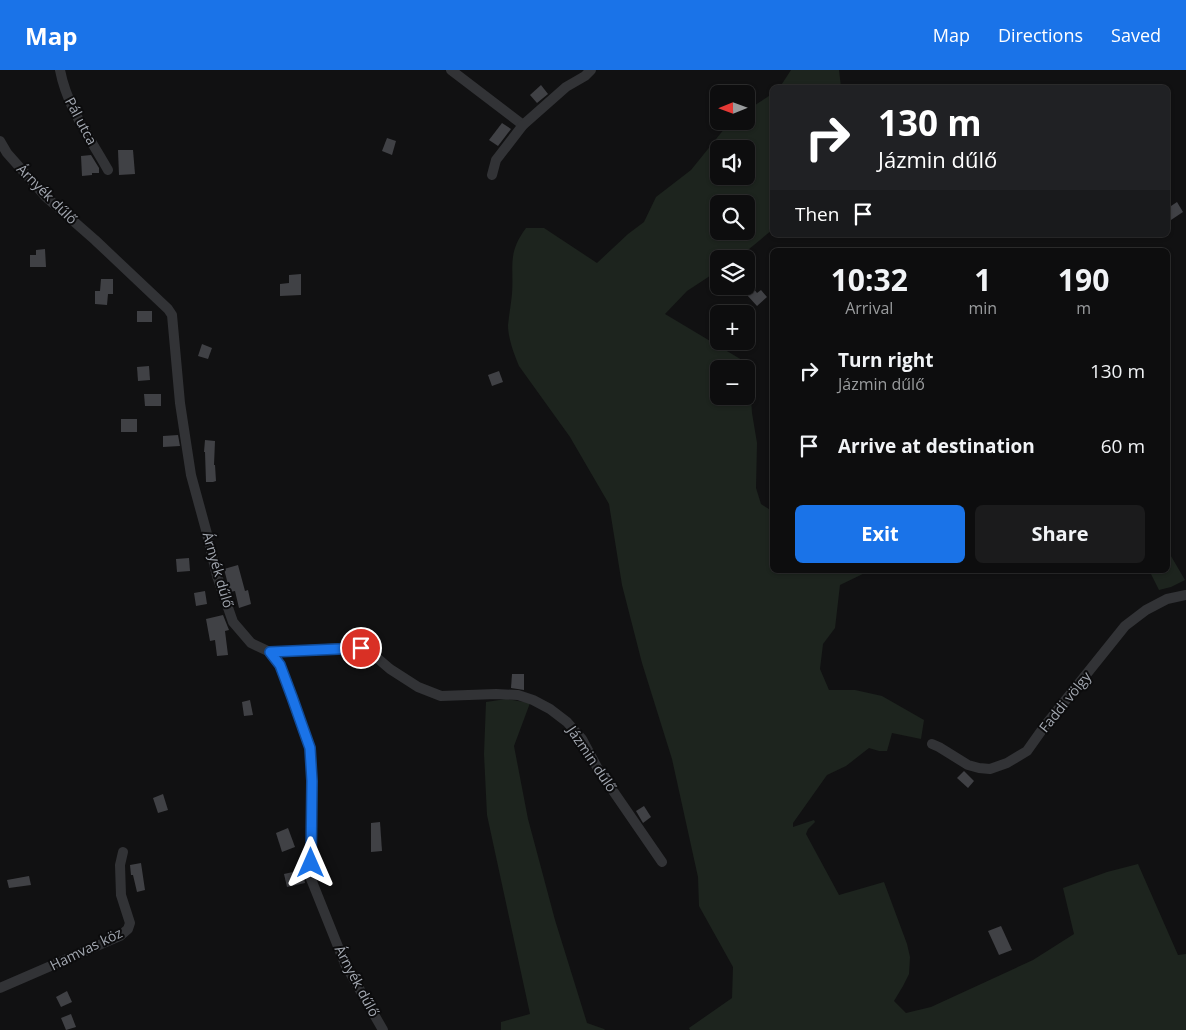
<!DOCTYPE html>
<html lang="en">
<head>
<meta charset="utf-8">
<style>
	:root { --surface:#0d0d0e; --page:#1b1b1c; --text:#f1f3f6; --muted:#9a9c9e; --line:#2d2d2e; --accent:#1a73e8 }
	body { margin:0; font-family:"Open Sans",sans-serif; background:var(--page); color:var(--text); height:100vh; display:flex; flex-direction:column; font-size:19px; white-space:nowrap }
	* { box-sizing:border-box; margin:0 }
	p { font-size:16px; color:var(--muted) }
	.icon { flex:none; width:28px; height:28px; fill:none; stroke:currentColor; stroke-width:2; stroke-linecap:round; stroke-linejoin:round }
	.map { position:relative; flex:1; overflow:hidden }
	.drawer { position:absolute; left:770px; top:178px; width:400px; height:325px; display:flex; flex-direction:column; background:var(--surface); border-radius:8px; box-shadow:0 1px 4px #0004,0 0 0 1px var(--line) }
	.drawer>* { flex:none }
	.hud { position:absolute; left:770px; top:15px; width:400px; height:152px; border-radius:8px; box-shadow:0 1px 4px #0004,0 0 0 1px var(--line); background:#202124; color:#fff; overflow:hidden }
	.needle { width:32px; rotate:269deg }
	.fabs { position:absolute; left:710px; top:15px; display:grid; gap:10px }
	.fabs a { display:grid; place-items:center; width:45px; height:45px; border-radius:8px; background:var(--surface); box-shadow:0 1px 4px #0004,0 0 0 1px var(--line); font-size:25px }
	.pin { position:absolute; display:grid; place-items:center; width:42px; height:42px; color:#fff; margin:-21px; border:2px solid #fff; border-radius:50%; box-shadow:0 1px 5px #0007 }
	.me { position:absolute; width:55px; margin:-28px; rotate:0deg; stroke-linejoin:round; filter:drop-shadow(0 0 4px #0008) }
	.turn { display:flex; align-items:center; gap:18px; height:105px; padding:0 25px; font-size:22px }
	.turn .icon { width:65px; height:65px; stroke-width:2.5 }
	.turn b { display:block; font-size:35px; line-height:42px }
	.then { display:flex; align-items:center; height:48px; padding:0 25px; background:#0003; gap:10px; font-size:19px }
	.eta { display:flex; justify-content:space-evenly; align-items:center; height:85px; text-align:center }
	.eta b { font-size:30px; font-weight:700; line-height:35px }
	.action { display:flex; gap:10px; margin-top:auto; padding:10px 25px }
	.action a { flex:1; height:58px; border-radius:8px; background:var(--accent); color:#fff; font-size:20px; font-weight:700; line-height:58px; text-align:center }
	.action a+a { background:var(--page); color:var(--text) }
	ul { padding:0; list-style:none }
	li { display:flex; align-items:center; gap:15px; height:75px; padding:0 25px }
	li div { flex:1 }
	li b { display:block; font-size:19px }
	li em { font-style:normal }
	header { display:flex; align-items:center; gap:30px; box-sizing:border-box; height:70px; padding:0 25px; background:var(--accent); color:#fff }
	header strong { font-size:24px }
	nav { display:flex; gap:28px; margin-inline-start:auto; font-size:18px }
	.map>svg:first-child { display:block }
	.green { fill:#1d241e; fill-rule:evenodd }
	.building { fill:#404145 }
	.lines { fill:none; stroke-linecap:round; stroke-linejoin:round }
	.minor { stroke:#323336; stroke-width:10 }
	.route-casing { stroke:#114b97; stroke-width:12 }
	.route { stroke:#1a73e8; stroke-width:9 }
	.labels { text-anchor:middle; stroke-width:4; stroke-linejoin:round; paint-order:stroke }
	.street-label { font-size:14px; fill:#a3a8b1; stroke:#0c0c0d }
</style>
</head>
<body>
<header>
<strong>Map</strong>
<nav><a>Map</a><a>Directions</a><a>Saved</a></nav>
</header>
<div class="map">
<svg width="1186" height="960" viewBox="0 0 1186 960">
	<rect width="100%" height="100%" fill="#111112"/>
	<g class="green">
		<path d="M791,0H839L841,17H780Z"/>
		<path d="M772,24V160L737,189H719V200L687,221L665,244L747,293L750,311L752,343L757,373L756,418L761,434L772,441V500H871L840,515L835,558L823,574L820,599L829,620H855L882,626L924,650L921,669L892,663L887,681H879L869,678L846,696L827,705L793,753V757L814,750L815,752L808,759L806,764L839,825L884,812L907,874L910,887L909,904L903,916L894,931L906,943L931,937L1033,890L1074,864L1063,818L1107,802L1138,794L1178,885L1186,884V960H690L689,958L732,928L733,897L699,836L698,807L672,689L642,593L622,515L609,434L570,367L519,296C514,284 508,268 508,255C509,245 511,234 512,224C514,195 507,184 526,158H544L597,193L628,164L644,152L656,127L691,100L729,53L731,51H746V41ZM719,79H746V106H719ZM719,134H746V161H719ZM719,299H746V326H719Z"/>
		<path d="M1168,481L1185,510L1171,517L1159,520L1149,500H1168Z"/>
		<path d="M506,629L530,633L514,676L528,749L555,850L587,953L604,959L605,960H501V952L530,944L487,745L484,684L486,632Z"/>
	</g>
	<g class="building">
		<path d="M541,15L548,24L537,33L530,25Z"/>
		<path d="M502,53L511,59L498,76L489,70Z"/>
		<path d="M387,68L396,71L392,85L382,81Z"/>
		<path d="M118,80H133L135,104L119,105Z"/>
		<path d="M91,85L99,98V103H92V105L82,106L81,86Z"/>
		<path d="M1177,132L1183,142L1171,150L1168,144V138Z"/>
		<path d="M45,179L46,197H30V185H36V180Z"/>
		<path d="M301,204V225L280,226V214L289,213V205Z"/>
		<path d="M101,209H113V224H108L107,235L95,234V221H100Z"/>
		<path d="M754,219L757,223L761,220L767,227L757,236L747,225Z"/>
		<rect x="137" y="241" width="15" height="11"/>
		<path d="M202,274L212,278L208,289L198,286Z"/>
		<path d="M149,296L150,310L138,311L137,297Z"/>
		<path d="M499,301L503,312L492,316L488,305Z"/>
		<path d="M144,324H161V336H145Z"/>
		<rect x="121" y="349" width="16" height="13"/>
		<path d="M178,365L180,376L163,377V366Z"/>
		<path d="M205,370L215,371L214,395H215L216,411L213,412H206L205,382H204Z"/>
		<path d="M189,488L190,501L177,502L176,489Z"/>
		<path d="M238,495L245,521L248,520L251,534L239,538L235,521L230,522L224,499Z"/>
		<path d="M205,521L207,534L196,536L194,523Z"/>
		<path d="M223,545L229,560L225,561L228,585L217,586L215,570L210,571L206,549Z"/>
		<path d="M512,604H524V620L511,618Z"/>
		<path d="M250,630L253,645L244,646L242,632Z"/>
		<path d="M964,701L974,711L968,718L957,708Z"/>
		<path d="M163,724L168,740L158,743L153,728Z"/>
		<path d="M644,736L651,747L643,753L636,741Z"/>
		<path d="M380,752L382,781L371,782V753Z"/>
		<path d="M288,758L295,777L282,782L276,763Z"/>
		<path d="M141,793L145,820L137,822L133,805H131L130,795Z"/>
		<path d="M302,800L305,813L287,817L284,804Z"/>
		<path d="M29,806L31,815L9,818L7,810Z"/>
		<path d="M1001,856L1012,880L999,885L988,861Z"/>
		<path d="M67,921L72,932L61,937L56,927Z"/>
		<path d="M71,944L76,957L66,960L61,948Z"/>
	</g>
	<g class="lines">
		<g class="minor">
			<path d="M60,0C67,37 90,68 108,100"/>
			<path d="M451,0L523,55"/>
			<path d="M0,71L7,83L46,127L95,170L168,239L172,245L180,333L191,405L206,460L217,506L233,552L251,573L270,582L280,595L292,627L310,678L312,711L311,809L345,894L383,960"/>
			<path d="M492,105L496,90L523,55L566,17L585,6L591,0"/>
			<path d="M270,582L361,577L369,581L390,599L418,617L441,626L496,624L518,625L533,630L550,639L567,652L582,669L598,699L662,792"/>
			<path d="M932,674L939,677L968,695L979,698L990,699L1007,693L1027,681L1044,657L1125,556L1146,540L1167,529L1186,525"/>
			<path d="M0,918L120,866L128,859L130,853L121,825L120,795L123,782"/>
		</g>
	</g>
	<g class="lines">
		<g class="route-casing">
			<path id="route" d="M311,793L312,711L310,678L292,627L280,595L270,582L361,578"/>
		</g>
		<use href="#route" class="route"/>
	</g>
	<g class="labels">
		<g class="street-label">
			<text transform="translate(81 51) rotate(62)" y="5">Pál utca</text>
			<text transform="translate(47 124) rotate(45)" y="5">Árnyék dűlő</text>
			<text transform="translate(218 500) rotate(74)" y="5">Árnyék dűlő</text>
			<text transform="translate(1065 632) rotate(-51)" y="5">Faddi völgy</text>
			<text transform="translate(592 689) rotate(56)" y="5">Jázmin dűlő</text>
			<text transform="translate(86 879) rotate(-26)" y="5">Hamvas köz</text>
			<text transform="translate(357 911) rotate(62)" y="5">Árnyék dűlő</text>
		</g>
	</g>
</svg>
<div class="fabs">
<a><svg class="needle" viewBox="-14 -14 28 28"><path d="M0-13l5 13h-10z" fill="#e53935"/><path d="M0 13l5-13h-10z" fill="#9a9c9e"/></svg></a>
<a><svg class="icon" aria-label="sound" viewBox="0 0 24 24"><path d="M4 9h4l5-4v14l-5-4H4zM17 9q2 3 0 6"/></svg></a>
<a><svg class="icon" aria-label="search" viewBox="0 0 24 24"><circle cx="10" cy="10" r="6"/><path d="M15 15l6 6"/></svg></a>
<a><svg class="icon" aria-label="layers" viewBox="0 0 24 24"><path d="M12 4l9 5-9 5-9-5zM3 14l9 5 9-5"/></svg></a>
<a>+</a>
<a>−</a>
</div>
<div class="pin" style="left:361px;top:578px;background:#d93025"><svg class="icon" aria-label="arrive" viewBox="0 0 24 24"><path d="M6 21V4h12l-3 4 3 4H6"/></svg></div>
<svg class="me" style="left:311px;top:793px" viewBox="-20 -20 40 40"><path d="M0-17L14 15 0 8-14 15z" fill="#1a73e8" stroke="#fff" stroke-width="4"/></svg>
<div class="hud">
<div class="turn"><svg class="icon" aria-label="right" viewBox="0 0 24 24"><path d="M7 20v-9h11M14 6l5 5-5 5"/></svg><div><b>130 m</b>Jázmin dűlő</div></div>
<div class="then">Then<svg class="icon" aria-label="arrive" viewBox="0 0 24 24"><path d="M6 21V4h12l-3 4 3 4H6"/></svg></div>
</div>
<section class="drawer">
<div class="eta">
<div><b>10:32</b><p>Arrival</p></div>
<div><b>1</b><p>min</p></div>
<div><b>190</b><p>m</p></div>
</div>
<ul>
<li><svg class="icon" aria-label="right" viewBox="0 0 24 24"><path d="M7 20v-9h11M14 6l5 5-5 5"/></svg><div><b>Turn right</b><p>Jázmin dűlő</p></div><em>130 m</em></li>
<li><svg class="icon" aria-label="arrive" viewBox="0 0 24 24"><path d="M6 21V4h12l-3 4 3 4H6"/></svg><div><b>Arrive at destination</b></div><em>60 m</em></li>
</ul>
<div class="action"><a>Exit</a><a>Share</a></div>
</section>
</div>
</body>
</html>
